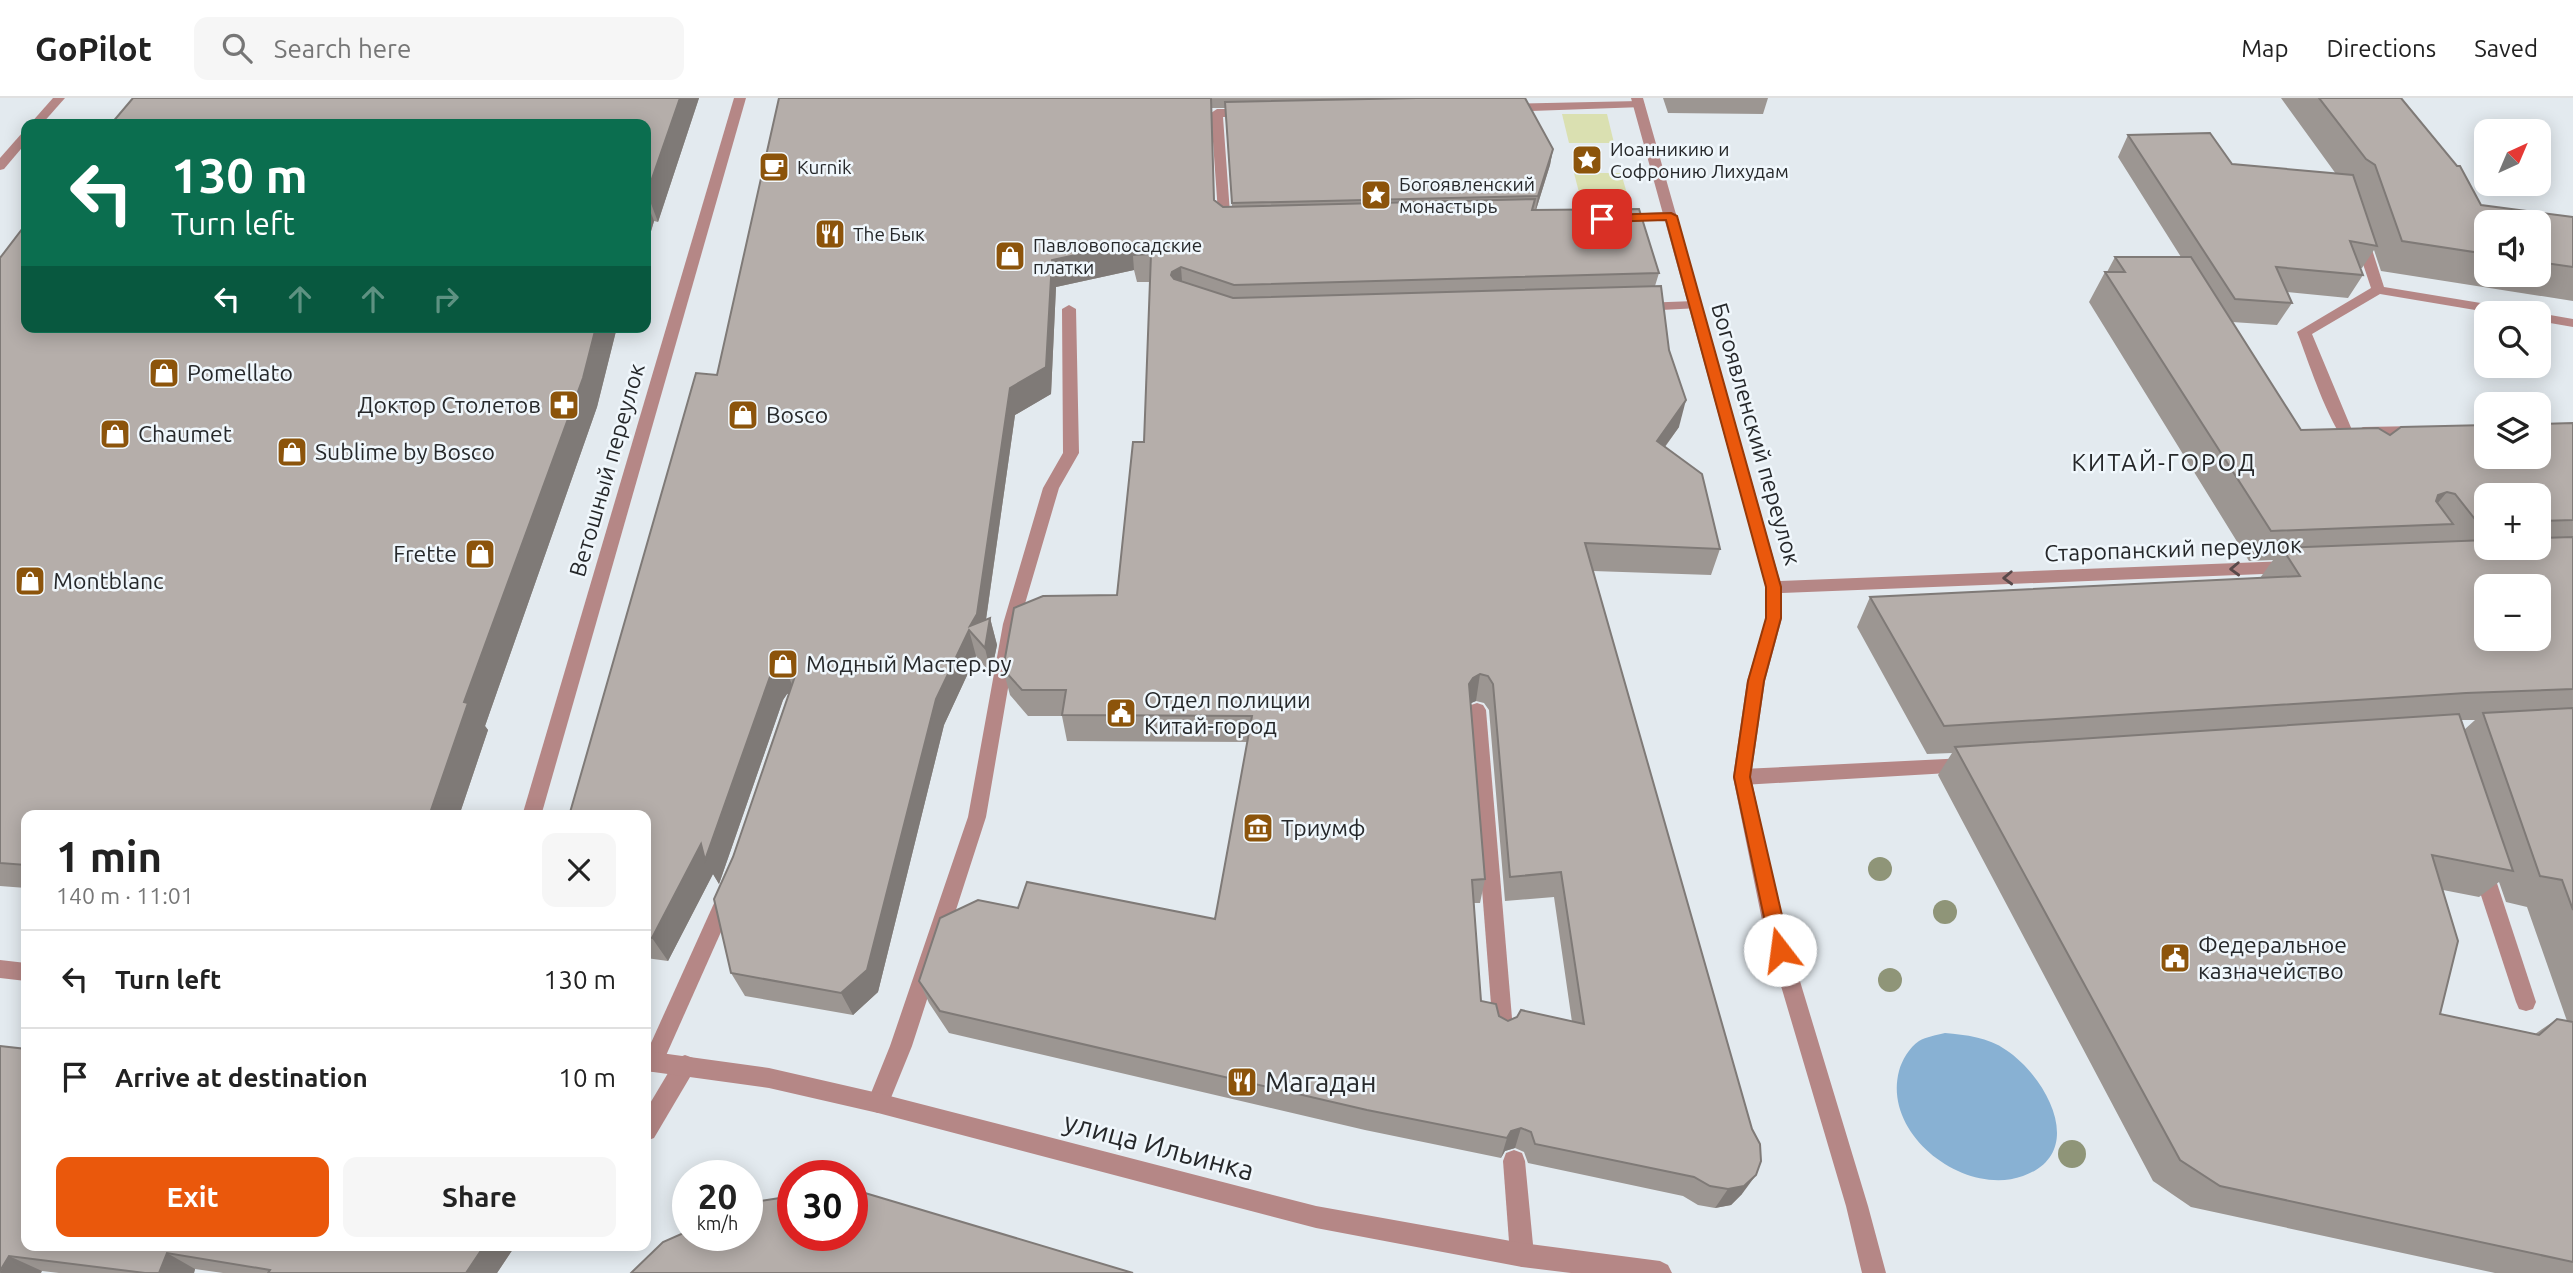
<!DOCTYPE html>
<html lang="en">
<head>
<meta charset="utf-8">
<style>
	:root { --surface:#fff; --page:#f6f6f6; --text:#222; --muted:#767676; --line:#e0e0e0; --accent:#ea580c }
	body { margin:0; font-family:Ubuntu,sans-serif; background:var(--page); color:var(--text); height:100vh; display:flex; flex-direction:column; font-size:26px; white-space:nowrap }
	* { box-sizing:border-box; margin:0 }
	p { font-size:23px; color:var(--muted) }
	.icon { flex:none; width:38px; height:38px; fill:none; stroke:currentColor; stroke-width:2; stroke-linecap:round; stroke-linejoin:round }
	.map { position:relative; flex:1; overflow:hidden }
	.sheet { position:absolute; left:21px; top:712px; width:630px; height:441px; display:flex; flex-direction:column; background:var(--surface); border-radius:14px; box-shadow:0 4px 18px #0003 }
	.sheet>* { flex:none }
	.top-card { position:absolute; left:21px; top:21px; width:630px; height:214px; border-radius:14px; box-shadow:0 4px 18px #0003; background:#0b6e4f; color:#fff; overflow:hidden }
	.needle { width:46px; rotate:44deg }
	.fabs { position:absolute; left:2474px; top:21px; display:grid; gap:14px }
	.fabs a { display:grid; place-items:center; width:77px; height:77px; border-radius:14px; background:var(--surface); box-shadow:0 4px 18px #0003; font-size:35px }
	.speed { position:absolute; left:672px; top:1062px; display:flex; gap:14px; font-size:35px; font-weight:700; text-align:center }
	.speed>* { display:grid; place-content:center; width:91px; height:91px; border-radius:50%; background:var(--surface); box-shadow:0 4px 18px #0003; line-height:1 }
	.speed small { font-size:18px; font-weight:400 }
	.speed .limit { border:10px solid #d22; background:#fff; color:#111 }
	.pin { position:absolute; display:grid; place-items:center; width:60px; height:60px; color:#fff; margin:-30px; border-radius:14px; box-shadow:0 4px 10px #0006 }
	.me { position:absolute; width:77px; margin:-38px; rotate:345deg; stroke-linejoin:round; filter:drop-shadow(0 0 5px #0008) }
	.turn { display:flex; align-items:center; gap:24px; height:147px; padding:0 35px; font-size:32px }
	.turn .icon { width:91px; height:91px; stroke-width:2.5 }
	.turn b { display:block; font-size:49px; line-height:60px }
	.lanes { display:flex; align-items:center; height:66px; padding:0 35px; background:#0003; justify-content:center; gap:35px; direction:ltr }
	.lanes .off { opacity:.35 }
	.round { display:grid; place-items:center; flex:none; width:74px; height:74px; border-radius:14px; background:var(--page) }
	.summary { display:flex; align-items:center; justify-content:space-between; height:119px; padding:0 35px }
	h1 { font-size:42px; font-weight:600; line-height:52px }
	.cta { display:flex; gap:14px; margin-top:auto; padding:14px 35px }
	.cta a { flex:1; height:80px; border-radius:14px; background:var(--accent); color:#fff; font-size:28px; font-weight:600; line-height:80px; text-align:center }
	.cta a+a { background:var(--page); color:var(--text) }
	ul { padding:0; list-style:none }
	li { display:flex; align-items:center; gap:21px; height:98px; padding:0 35px; border-top:2px solid var(--line) }
	li div { flex:1 }
	li b { display:block; font-size:26px }
	li em { font-style:normal }
	header { display:flex; align-items:center; gap:42px; box-sizing:border-box; height:98px; padding:0 35px; background:var(--surface); border-bottom:2px solid var(--line) }
	header strong { font-size:33px }
	nav { display:flex; gap:38px; margin-inline-start:auto; font-size:24px }
	.search { width:490px; height:63px; background:var(--page); display:flex; align-items:center; gap:18px; box-sizing:border-box; padding:0 24px; border-radius:14px; color:var(--muted); font-size:26px }
	.map>svg:first-child { display:block }
	.green { fill:#dae0b1 }
	.water { fill:#88b1d3 }
	.lines { fill:none; stroke-linecap:round; stroke-linejoin:round }
	.service { fill:#b58786; fill-rule:evenodd }
	.minor { fill:#b58786; fill-rule:evenodd }
	.tertiary { fill:#b58786; fill-rule:evenodd }
	.tree { fill:#8f9578 }
	.wall { fill:#9c9692; fill-rule:evenodd }
	.shaded-wall { fill:#7f7a77 }
	.building { fill:#b5aeaa; stroke:#7f7a77; stroke-width:2; fill-rule:evenodd }
	.oneway { stroke:#58494a }
	.route { fill:#ea580c; stroke:#983908; stroke-width:2 }
	.labels { text-anchor:middle; stroke-width:5; stroke-linejoin:round; paint-order:stroke }
	.far-poi-label { font-size:19px; fill:#26282a; stroke:#f0f7fc; text-anchor:start }
	.poi-label { font-size:23px; fill:#26282a; stroke:#f0f7fc; text-anchor:start }
	.street-label { font-size:23px; fill:#26282a; stroke:#f0f7fc }
	.neighbourhood-label { font-size:24px; letter-spacing:2px; fill:#26282a; stroke:#f0f7fc }
	.near-poi-label { font-size:28px; fill:#26282a; stroke:#f0f7fc; text-anchor:start }
	.near-street-label { font-size:28px; fill:#26282a; stroke:#f0f7fc }
</style>
</head>
<body>
<header>
<strong>GoPilot</strong>
<div class="search"><svg class="icon" aria-label="search" viewBox="0 0 24 24"><circle cx="10" cy="10" r="6"/><path d="M15 15l6 6"/></svg>Search here</div>
<nav><a>Map</a><a>Directions</a><a>Saved</a></nav>
</header>
<div class="map">
<svg width="2573" height="1175" viewBox="0 0 2573 1175">
	<rect width="100%" height="100%" fill="#e3eaef"/>
	<g class="green">
		<path d="M1562,16H1607L1614,45H1569Z"/>
		<path d="M1574,75H1621L1630,106H1582Z"/>
	</g>
	<path class="water" d="M1945,935C1966,937 1988,939 2006,952C2047,979 2088,1055 2023,1078C1965,1099 1882,1037 1899,973C1902,962 1909,950 1919,943C1926,939 1937,937 1945,935Z"/>
	<g class="lines">
		<g class="service">
			<path d="M53,0H65L42,26H30Z"/>
			<path d="M1639,3L1645,7L1643,9L1506,14L1500,10L1506,6Z"/>
			<path d="M1217,11H1248L1254,15L1248,19H1223L1231,129L1225,133L1219,129L1211,15Z"/>
			<path d="M26,34V45L4,71L0,72V60L22,35Z"/>
			<path d="M1671,114L1676,115V121L1621,124L1615,120L1621,116Z"/>
			<path d="M2361,135L2368,139L2384,189L2517,211L2524,215H2493L2380,196L2312,236L2352,332L2366,349L2358,354C2334,347 2307,258 2297,234L2371,190L2354,139Z"/>
			<path d="M1695,203L1702,207L1700,210L1641,213L1634,209L1641,205Z"/>
			<path d="M1069,207L1076,211L1079,355L1059,390L1019,526L986,719L912,948L886,1012L878,1015L870,1012L867,1005L890,948L968,719L1003,526L1043,390L1063,355L1062,211Z"/>
			<path d="M2537,215H2539L2573,221V229L2539,223V215Z"/>
			<path d="M2419,328L2424,329L2426,333L2424,337L2363,339L2355,334L2363,329Z"/>
			<path d="M1477,605L1483,607L1486,612L1513,932L1510,939L1503,942L1496,939L1493,932L1468,612L1471,607Z"/>
			<path d="M1966,660L1972,662L1975,667L1972,672L1966,674L1742,687L1735,684L1733,679L1735,674L1742,671Z"/>
			<path d="M2482,762L2489,764L2492,770L2536,904L2533,911L2526,913L2519,911L2516,904L2472,770L2475,764Z"/>
			<path d="M727,789L734,792L737,798L660,971L653,974L646,971V956L720,792Z"/>
			<path d="M1514,1052L1522,1055L1525,1063L1534,1157L1530,1165L1522,1169L1514,1165L1510,1157L1503,1063L1506,1055Z"/>
		</g>
		<g class="minor">
			<path d="M734,0H746L541,718H522Z"/>
			<path d="M1631,0H1643L1780,483L2290,463L2298,469L2290,475L1782,495V520L1765,583L1751,679L1783,827L1868,1108L1886,1175H1862L1846,1108L1763,827L1733,679L1747,583L1766,520V489Z"/>
			<path d="M685,957L693,960L696,967L693,974L654,1040L646,1043V1012L677,960Z"/>
		</g>
		<g class="tertiary">
			<path d="M0,862L26,865V883L0,880Z"/>
			<path d="M646,953L769,970L878,995L1316,1108L1522,1145L1660,1163L1668,1167L1672,1175H1571L1522,1169L1316,1130L878,1015L769,990L646,973Z"/>
		</g>
	</g>
	<g class="tree">
		<circle cx="1880" cy="771" r="12"/>
		<circle cx="1945" cy="814" r="12"/>
		<circle cx="1890" cy="882" r="12"/>
		<circle cx="2072" cy="1056" r="14"/>
	</g>
	<g class="wall">
		<path d="M133,0H699L658,124L654,123L646,150V26Z"/>
		<path d="M779,0H1525L1553,51L1550,67L1536,112L1659,175L1655,188L1679,329L1665,349L1720,451L1711,477L1593,473L1742,1096L1731,1107L1715,1110L1698,1107L1683,1098L1528,1065L1524,1054L1515,1050L1505,1053L1501,1060L1365,1032L949,935L929,905L919,883L1018,810L1215,821L1248,644L1067,643L1062,618H1028L1010,597L1003,571L1117,497L1144,344L1150,184H1137L1134,172L1056,189L1051,296L1015,317L986,522L990,520L997,547L991,576L976,558L944,627L878,894L853,917L745,898L731,875L733,759L789,595L787,596L783,602L719,786L713,776L668,863L646,860V718L717,277ZM1211,10H1225L1232,108L1223,109L1214,102ZM1476,603L1484,605L1489,612L1505,803L1554,799L1572,924L1508,923L1499,918L1481,903L1474,805H1480L1485,781L1471,605Z"/>
		<path d="M1663,0H1768L1763,16L1668,15Z"/>
		<path d="M2281,0H2401L2481,107L2573,119V203L2381,173L2374,152L2362,170H2360L2363,177L2348,200L2287,194L2292,205L2277,227L2232,224L2301,332L2390,337L2573,325V1175H2495L2191,1109L2153,1083L1938,677L1952,655L1927,656L1857,529L1870,499L2260,480L2273,462L2249,463L2089,204L2105,174H2107L2115,159H2181L2118,59L2128,37L2232,66L2336,76ZM2487,124H2539V177H2487ZM2487,397H2539V450H2487ZM2461,622H2475L2464,632ZM2499,784L2506,804L2527,809L2567,923L2557,921L2535,936L2440,916L2443,792L2479,799Z"/>
		<path d="M0,160L26,229H617L597,309L485,628L488,632L459,718H26V790L0,788Z"/>
		<path d="M0,948L26,1148H515L497,1175H223L195,1171L194,1175H59L42,1173L0,1175Z"/>
	</g>
	<g class="shaded-wall">
		<path d="M680,0H699L658,124L647,95Z"/>
		<path d="M1553,51L1550,67L1535,115L1538,98Z"/>
		<path d="M646,102L654,123L646,150Z"/>
		<path d="M1132,145L1134,172L1056,189L1051,296L1015,317L983,542L970,528L1010,290L1052,162Z"/>
		<path d="M1181,169L1183,197L1171,177L1172,174Z"/>
		<path d="M596,229H617L597,309L485,628L488,632L459,718H429L464,604Z"/>
		<path d="M1686,302L1679,329L1649,370L1657,343Z"/>
		<path d="M2447,394L2422,424L2438,397Z"/>
		<path d="M990,520L997,547L991,576L985,550Z"/>
		<path d="M969,532L976,558L944,627L878,894L853,917L841,895L936,601Z"/>
		<path d="M784,567L795,594L787,596L783,602L719,786L713,776L668,863L652,840L771,576L776,569Z"/>
		<path d="M1480,576L1476,603L1469,606V586L1473,580Z"/>
		<path d="M1521,1030L1515,1050L1505,1053L1501,1060L1507,1040L1511,1033Z"/>
		<path d="M1756,1077L1742,1096L1731,1107L1715,1110L1728,1091Z"/>
		<path d="M484,1148H515L497,1175H466Z"/>
		<path d="M167,1155L195,1171L194,1175H159Z"/>
		<path d="M9,1158L42,1173L41,1175H0Z"/>
	</g>
	<g class="building">
		<path d="M133,0H680L647,95H646V26H111Z"/>
		<path d="M779,0H1211L1214,102L1223,109L1535,101L1532,112L1639,111L1659,175L1234,187L1181,169L1172,174L1171,177L1174,181L1233,200L1661,188L1669,252L1686,302L1657,343L1702,376L1720,451L1585,445L1752,1031L1760,1046L1761,1063L1756,1077L1744,1088L1728,1091L1710,1088L1694,1079L1535,1046L1531,1034L1521,1030L1511,1033L1507,1040L1367,1012L940,913L919,883L940,820L978,802L1018,810L1027,784L1215,821L1252,618L1062,617L1066,592H1022L1003,571L1014,510L1043,498L1117,497L1133,344H1144L1151,156L1134,157L1132,145L1052,162L1046,269L1010,290L977,516L970,528L990,520L985,550L969,532L936,601L867,872L841,895L731,875L714,801L733,759L795,578L791,571L784,567L776,569L771,576L705,762L701,746L652,840L646,839V718H569L696,275L717,277ZM1480,576L1488,578L1493,586L1510,779L1561,774L1584,926L1521,912L1517,919L1508,923L1499,918L1496,906L1481,903L1472,782L1485,781L1469,586L1473,580Z"/>
		<path d="M1417,0H1525L1553,51L1538,98L1232,105L1225,4Z"/>
		<path d="M2319,0H2401L2457,68H2460L2481,107L2573,119V169L2539,164V124H2487V156L2402,143L2375,67L2366,61Z"/>
		<path d="M2210,35L2232,66L2353,77L2377,148L2350,143L2363,177L2276,169L2292,205L2235,201L2128,37Z"/>
		<path d="M26,126V229H596L583,280L464,604L468,605L429,718H26V767L0,765V160Z"/>
		<path d="M2115,159H2191L2301,332L2378,330L2390,337L2401,329L2487,327V359H2539V326L2573,325V422L2539,423V397H2487V425H2478L2455,396L2447,394L2438,397L2436,403L2453,426L2271,433L2105,174H2125Z"/>
		<path d="M2573,439V591L2466,595L1944,628L1870,499L2300,478L2282,450L2487,442V450H2539V440ZM2487,488H2539V541H2487Z"/>
		<path d="M2573,610V812L2562,782L2540,778L2483,615Z"/>
		<path d="M2459,616L2513,773L2432,757L2458,843L2440,916L2539,937L2557,921L2573,924V1164L2220,1088L2180,1062L1955,649Z"/>
		<path d="M0,948L26,951V1148H484L466,1175H268L270,1172L167,1155L159,1175H145L9,1158L0,1173Z"/>
		<path d="M852,1092H855L1133,1175H631L663,1144L688,1133V1138H747V1105L793,1098V1138H852Z"/>
	</g>
	<defs><path id="oneway-chevron" d="M-2-3.5L2.5 0L-2 3.5" fill="none" stroke-width="1.6" stroke-linecap="round" stroke-linejoin="round" transform="scale(1.75)"/></defs>
	<g class="oneway">
		<use href="#oneway-chevron" transform="translate(2235 471) rotate(178)"/>
		<use href="#oneway-chevron" transform="translate(2008 480) rotate(178)"/>
	</g>
	<path class="route" d="M1671,115L1677,118L1781,489V520L1764,583L1750,679L1790,852L1787,858L1780,861L1774,858L1771,852L1734,679L1748,583L1766,520V489L1666,122L1602,124L1597,121L1602,117Z"/>
	<defs>
		<g id="sight-square" transform="scale(1.575)"><rect x="-9" y="-9" width="18" height="18" rx="4" fill="#8c540b" stroke="#f0f7fc"/><path d="M0-6L1.8-2.2L6-1.7L2.9 1.2L3.7 5.4L0 3.3L-3.7 5.4L-2.9 1.2L-6-1.7L-1.8-2.2Z" fill="#fff"/></g>
		<g id="cafe-square" transform="scale(1.575)"><rect x="-9" y="-9" width="18" height="18" rx="4" fill="#8c540b" stroke="#f0f7fc"/><path d="M-5.5-4.5H6V0H3Q3 3.5 0 3.5H-2.5Q-5.5 3.5-5.5 0ZM3-3.2v2h1.7v-2ZM-6 4.5H4V6H-6Z" fill="#fff"/></g>
		<g id="restaurant-square" transform="scale(1.575)"><rect x="-9" y="-9" width="18" height="18" rx="4" fill="#8c540b" stroke="#f0f7fc"/><path d="M-5-6h1v4h1v-4h1v4h1v-4h1v5L-1.5 .5V6h-2V.5L-5-1ZM5-6V6H3V1.5H1.5Q1.5-4 5-6Z" fill="#fff"/></g>
		<g id="shop-square" transform="scale(1.575)"><rect x="-9" y="-9" width="18" height="18" rx="4" fill="#8c540b" stroke="#f0f7fc"/><path d="M-5-2.5h2.3a2.7 3.5 0 0 1 5.4 0H5L5.5 6h-11ZM-1.5-2.5h3a1.5 2.3 0 0 0-3 0Z" fill="#fff"/></g>
		<g id="pharmacy-square" transform="scale(1.575)"><rect x="-9" y="-9" width="18" height="18" rx="4" fill="#8c540b" stroke="#f0f7fc"/><path d="M-2-6h4v4h4v4h-4v4h-4v-4h-4v-4h4Z" fill="#fff"/></g>
		<g id="civic-square" transform="scale(1.575)"><rect x="-9" y="-9" width="18" height="18" rx="4" fill="#8c540b" stroke="#f0f7fc"/><path d="M-.6-6.5H3V-4.5H.6V-3L4-1V1h2V6H-6V1h2V-1L-.6-3ZM-1.2 2.5V6h2.4V2.5Z" fill="#fff"/></g>
		<g id="museum-square" transform="scale(1.575)"><rect x="-9" y="-9" width="18" height="18" rx="4" fill="#8c540b" stroke="#f0f7fc"/><path d="M0-6L6-3V-2H-6V-3ZM-5-1h2V3h-2ZM-1-1h2V3h-2ZM3-1h2V3H3ZM-6 4H6V6H-6Z" fill="#fff"/></g>
	</defs>
	<g fill-rule="evenodd">
		<use href="#sight-square" x="1587" y="62"/>
		<use href="#cafe-square" x="774" y="69"/>
		<use href="#sight-square" x="1376" y="97"/>
		<use href="#restaurant-square" x="830" y="136"/>
		<use href="#shop-square" x="1010" y="158"/>
		<use href="#shop-square" x="164" y="275"/>
		<use href="#pharmacy-square" x="564" y="307"/>
		<use href="#shop-square" x="743" y="317"/>
		<use href="#shop-square" x="115" y="336"/>
		<use href="#shop-square" x="292" y="354"/>
		<use href="#shop-square" x="480" y="456"/>
		<use href="#shop-square" x="30" y="483"/>
		<use href="#shop-square" x="783" y="566"/>
		<use href="#civic-square" x="1121" y="615"/>
		<use href="#museum-square" x="1258" y="730"/>
		<use href="#civic-square" x="2175" y="860"/>
		<use href="#restaurant-square" x="1242" y="984"/>
	</g>
	<g class="labels">
		<g class="far-poi-label">
			<text x="1610" y="58">Иоанникию и<tspan x="1610" dy="22">Софронию Лихудам</tspan></text>
			<text x="797" y="76">Kurnik</text>
			<text x="1399" y="93">Богоявленский<tspan x="1399" dy="22">монастырь</tspan></text>
			<text x="853" y="143">The Бык</text>
			<text x="1033" y="154">Павловопосадские<tspan x="1033" dy="22">платки</tspan></text>
		</g>
		<g class="poi-label">
			<text x="187" y="283">Pomellato</text>
			<text x="541" y="315" text-anchor="end">Доктор Столетов</text>
			<text x="766" y="325">Bosco</text>
			<text x="138" y="344">Chaumet</text>
			<text x="315" y="362">Sublime by Bosco</text>
			<text x="457" y="464" text-anchor="end">Frette</text>
			<text x="53" y="491">Montblanc</text>
			<text x="806" y="574">Модный Мастер.ру</text>
			<text x="1144" y="610">Отдел полиции<tspan x="1144" dy="26">Китай-город</tspan></text>
			<text x="1281" y="738">Триумф</text>
			<text x="2198" y="855">Федеральное<tspan x="2198" dy="26">казначейство</tspan></text>
		</g>
		<g class="street-label">
			<text transform="translate(1756 336) rotate(74)" y="8">Богоявленский переулок</text>
			<text transform="translate(607 372) rotate(-74)" y="8">Ветошный переулок</text>
			<text transform="translate(2173 451) rotate(-2)" y="8">Старопанский переулок</text>
		</g>
		<g class="neighbourhood-label">
			<text x="2164" y="373">КИТАЙ-ГОРОД</text>
		</g>
		<g class="near-poi-label">
			<text x="1265" y="994">Магадан</text>
		</g>
		<g class="near-street-label">
			<text transform="translate(1159 1048) rotate(15)" y="10">улица Ильинка</text>
		</g>
	</g>
</svg>
<div class="fabs">
<a><svg class="needle" viewBox="-14 -14 28 28"><path d="M0-13l5 13h-10z" fill="#e53935"/><path d="M0 13l5-13h-10z" fill="#767676"/></svg></a>
<a><svg class="icon" aria-label="sound" viewBox="0 0 24 24"><path d="M4 9h4l5-4v14l-5-4H4zM17 9q2 3 0 6"/></svg></a>
<a><svg class="icon" aria-label="search" viewBox="0 0 24 24"><circle cx="10" cy="10" r="6"/><path d="M15 15l6 6"/></svg></a>
<a><svg class="icon" aria-label="layers" viewBox="0 0 24 24"><path d="M12 4l9 5-9 5-9-5zM3 14l9 5 9-5"/></svg></a>
<a>+</a>
<a>−</a>
</div>
<div class="speed"><div>20<small>km/h</small></div><div class="limit">30</div></div>
<div class="pin" style="left:1602px;top:121px;background:#d93025"><svg class="icon" aria-label="arrive" viewBox="0 0 24 24"><path d="M6 21V4h12l-3 4 3 4H6"/></svg></div>
<svg class="me" style="left:1780px;top:852px" viewBox="-20 -20 40 40"><circle r="19" fill="#fff"/><path d="M0-13L10 11 0 6-10 11z" fill="#ea580c"/></svg>
<div class="top-card">
<div class="turn"><svg class="icon" aria-label="left" viewBox="0 0 24 24"><path d="M17 20v-9H6M10 6l-5 5 5 5"/></svg><div><b>130 m</b>Turn left</div></div>
<div class="lanes"><svg class="icon" aria-label="left" viewBox="0 0 24 24"><path d="M17 20v-9H6M10 6l-5 5 5 5"/></svg><svg class="icon off" aria-label="ahead" viewBox="0 0 24 24"><path d="M12 20V5M6 11l6-6 6 6"/></svg><svg class="icon off" aria-label="ahead" viewBox="0 0 24 24"><path d="M12 20V5M6 11l6-6 6 6"/></svg><svg class="icon off" aria-label="right" viewBox="0 0 24 24"><path d="M7 20v-9h11M14 6l5 5-5 5"/></svg></div>
</div>
<section class="sheet">
<div class="summary"><div><h1>1 min</h1><p>140 m · 11:01</p></div><a class="round"><svg class="icon" aria-label="close" viewBox="0 0 24 24"><path d="M6 6l12 12M18 6L6 18"/></svg></a></div>
<ul>
<li><svg class="icon" aria-label="left" viewBox="0 0 24 24"><path d="M17 20v-9H6M10 6l-5 5 5 5"/></svg><div><b>Turn left</b></div><em>130 m</em></li>
<li><svg class="icon" aria-label="arrive" viewBox="0 0 24 24"><path d="M6 21V4h12l-3 4 3 4H6"/></svg><div><b>Arrive at destination</b></div><em>10 m</em></li>
</ul>
<div class="cta"><a>Exit</a><a>Share</a></div>
</section>
</div>
</body>
</html>
